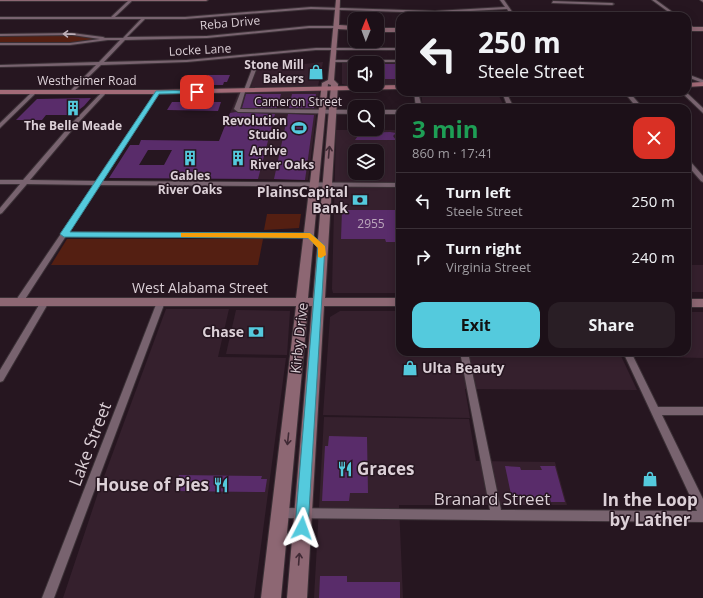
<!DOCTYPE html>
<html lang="en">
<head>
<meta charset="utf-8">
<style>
	:root { --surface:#1c1018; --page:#291e25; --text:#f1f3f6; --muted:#a09da2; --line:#3a3037; --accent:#54cadd }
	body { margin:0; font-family:"Open Sans",sans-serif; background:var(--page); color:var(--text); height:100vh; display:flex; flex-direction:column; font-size:15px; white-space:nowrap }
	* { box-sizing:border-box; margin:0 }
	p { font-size:13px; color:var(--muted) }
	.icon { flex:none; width:22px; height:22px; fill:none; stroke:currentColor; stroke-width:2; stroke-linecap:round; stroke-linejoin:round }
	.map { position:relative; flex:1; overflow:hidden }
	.side { position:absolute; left:396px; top:104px; width:295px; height:252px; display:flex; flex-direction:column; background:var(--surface); border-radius:12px; box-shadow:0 2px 10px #0003,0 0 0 1px var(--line) }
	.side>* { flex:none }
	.banner { position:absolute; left:396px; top:12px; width:295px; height:84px; border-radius:12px; box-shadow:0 2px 10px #0003,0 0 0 1px var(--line); background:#1c1018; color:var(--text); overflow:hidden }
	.needle { width:26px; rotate:1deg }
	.fabs { position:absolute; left:348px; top:12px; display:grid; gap:8px }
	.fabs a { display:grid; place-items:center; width:36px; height:36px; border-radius:8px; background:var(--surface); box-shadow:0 2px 10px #0003,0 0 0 1px var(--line); font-size:20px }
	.pin { position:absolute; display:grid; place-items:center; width:34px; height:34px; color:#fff; margin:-17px; border-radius:8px; box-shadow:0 2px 6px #0006 }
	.me { position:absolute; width:44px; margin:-22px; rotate:4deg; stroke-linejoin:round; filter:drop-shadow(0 0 3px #0008) }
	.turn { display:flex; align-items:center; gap:14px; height:84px; padding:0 16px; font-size:18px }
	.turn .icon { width:52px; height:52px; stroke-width:2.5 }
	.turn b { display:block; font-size:28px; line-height:34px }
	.round { display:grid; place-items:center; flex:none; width:42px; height:42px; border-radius:12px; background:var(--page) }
	.summary { display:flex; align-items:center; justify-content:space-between; height:68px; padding:0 16px }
	h1 { font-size:24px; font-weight:700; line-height:30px; color:#1e9e55 }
	.primary-button { display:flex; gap:8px; margin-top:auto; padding:8px 16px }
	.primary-button a { flex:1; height:46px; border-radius:12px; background:var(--accent); color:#111; font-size:16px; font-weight:700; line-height:46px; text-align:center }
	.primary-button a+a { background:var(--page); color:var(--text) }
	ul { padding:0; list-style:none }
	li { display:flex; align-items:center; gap:12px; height:56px; padding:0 16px; border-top:1px solid var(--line) }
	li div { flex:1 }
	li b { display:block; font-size:15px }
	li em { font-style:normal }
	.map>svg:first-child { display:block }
	.built { fill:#35202d; fill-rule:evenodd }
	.green { fill:#541f12 }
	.building { fill:#592c6a; fill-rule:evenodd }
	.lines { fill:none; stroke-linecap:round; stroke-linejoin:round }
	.street-casing { stroke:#3b3036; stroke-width:2 }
	.secondary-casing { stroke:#3b3036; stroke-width:2 }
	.primary-casing { stroke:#3b3036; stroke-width:2 }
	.street { fill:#78636f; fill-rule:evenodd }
	.secondary { fill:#8d6773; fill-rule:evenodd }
	.primary { fill:#a26a77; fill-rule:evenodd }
	.oneway { stroke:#beafb8 }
	.oneway2 { stroke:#402a35 }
	.route { fill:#54cadd; stroke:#378390 }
	.slow { fill:#f59e0b }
	.labels { text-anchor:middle; stroke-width:3; stroke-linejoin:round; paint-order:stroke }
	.far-street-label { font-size:12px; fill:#dcd0d7; stroke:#261620 }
	.far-poi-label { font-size:12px; font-weight:bold; fill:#dcd0d7; stroke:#261620; text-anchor:end }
	.number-label { font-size:12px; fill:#bba7bc }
	.poi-label { font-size:14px; font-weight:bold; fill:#dcd0d7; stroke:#261620; text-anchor:end }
	.street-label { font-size:14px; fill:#dcd0d7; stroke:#261620 }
	.near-street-label { font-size:17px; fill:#dcd0d7; stroke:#261620 }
	.near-poi-label { font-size:17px; font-weight:bold; fill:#dcd0d7; stroke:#261620; text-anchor:start }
</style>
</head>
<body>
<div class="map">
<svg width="703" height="598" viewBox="0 0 703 598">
	<rect width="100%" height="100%" fill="#261620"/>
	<g class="built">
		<path d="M323,62L318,86L251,87L256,69Z"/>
		<path d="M342,62H400V85H377V63H355V85H376H346L342,84Z"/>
		<path d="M319,92L308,180L258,179L219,141L238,93Z"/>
		<path d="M421,92H497L505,108H423Z"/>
		<path d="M336,130H400V293H333L332,289ZM355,151H377V173H355Z"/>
		<rect x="687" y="265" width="16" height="27"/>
		<path d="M166,309H229L218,357L286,358L254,598H63L98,493Z"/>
		<path d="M236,310L290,311L287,355L226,354Z"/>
		<path d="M340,311H400V352H687V312H703V358L621,356L637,390L465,389L470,418L323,415L330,317Z"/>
		<path d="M324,417L469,419L476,461L555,462L567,505H399L403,598H314Z"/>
	</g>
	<g class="green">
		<path d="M71,35L98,37L100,39L71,43H0V36Z"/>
		<path d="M267,214H301L299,228L264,230Z"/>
		<path d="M67,239H263L258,265H51Z"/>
	</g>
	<g class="building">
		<rect x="377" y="64" width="23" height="15"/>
		<path d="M208,75H230L227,82H224L223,85H213L214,83H204Z"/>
		<path d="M246,94H281L277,108H242Z"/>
		<path d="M292,94H316L314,108H289Z"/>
		<path d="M91,98L84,106L72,115H46L42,120H16L37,99Z"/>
		<path d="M172,102H221L218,111L167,110Z"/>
		<path d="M236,112L275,114L258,179L109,178L130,145H139L141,140L219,141L230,113ZM148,150H172L164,165H139Z"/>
		<path d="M288,114L314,115L305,180L274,179Z"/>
		<path d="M390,132L396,133L393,136L396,140H355L360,133Z"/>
		<path d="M342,210H400V242H386L385,239H341Z"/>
		<path d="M329,436L367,437L368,493H350L349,501H322L325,446H328Z"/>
		<path d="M505,466L520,467L521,470H542L540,466H555L565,502H551L550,499H512Z"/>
		<path d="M179,475L262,476L261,479H267L265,492L175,491Z"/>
		<path d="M320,576H347V582H400V598H319Z"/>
	</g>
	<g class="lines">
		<g class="street-casing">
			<g id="street">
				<path d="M129,0H133L115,17H185L311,7L435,11L505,7L500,0H504L515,16H511L507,9L435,13L311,9L185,19H145L127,37L207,36L309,26H336L338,27L336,28H309L207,38L125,40L104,62L187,60L316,48H400V50H316L187,62L101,65L71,94L69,93V92L96,65L0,67V65L99,62L120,40H108L70,45H0V43H70L100,39L72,35L0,36V34L72,33L103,37L105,38H123L141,19H0V17H111Z"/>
				<path d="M652,0H656L678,16H674Z"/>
				<path d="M700,0H703V2Z"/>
				<path d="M553,1L612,3L614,4L612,5L552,3Z"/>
				<path d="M558,13L626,14L628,15L622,16L557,15Z"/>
				<path d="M687,23L695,28V30H693L687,26Z"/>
				<rect x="331" y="60" width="69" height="2"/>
				<path d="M252,69L256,70L248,91L245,92L240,109H241L355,110V114L238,112L234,109L241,91L244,90Z"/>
				<path d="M687,74L703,80V83L687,77Z"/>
				<path d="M33,91L37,92L0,128V123Z"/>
				<path d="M103,91L107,92L78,123L30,180L96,181L156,92L158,91L160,92L102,181L400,183V187L100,185L69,232L310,234L314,236L310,238L66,236L22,304H16L15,302L16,300L94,185L27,184L2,213L0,214V208L20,184H0V180H23L74,121Z"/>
				<path d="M414,92H418L422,108H416Z"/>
				<path d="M502,92H506L514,108H508Z"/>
				<path d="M624,92H629L643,108H637Z"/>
				<path d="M681,92H686L703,108V113Z"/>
				<rect x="377" y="110" width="23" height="4"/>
				<path d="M687,159L689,160L703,176V182L701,181L687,165Z"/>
				<path d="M45,299L49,302L3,381L0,382V370L42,300Z"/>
				<path d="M161,299L165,302L54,598H42L157,302Z"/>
				<path d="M460,352H468L501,510L697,511L623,352H631L658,407H703V415H662L703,499V522L281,518L277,517L275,513L277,509L281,508L490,510Z"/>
			</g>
		</g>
		<g class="secondary-casing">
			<g id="secondary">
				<path d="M0,0H208L206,1H0Z"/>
				<path d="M336,0H340L339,25L355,26V30L338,29L334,80L338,84L325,298H400V306H324L307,598H287L312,306H308L281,598H261L296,306H0V298H296L322,83L328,80ZM328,84L331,85L313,298H308Z"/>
				<rect x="687" y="27" width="16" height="4"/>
				<rect x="377" y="28" width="23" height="4"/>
				<rect x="687" y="299" width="16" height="8"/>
			</g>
		</g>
		<g class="primary-casing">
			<g id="primary">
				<path d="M703,82V86L687,87V83Z"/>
				<path d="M400,85V89L158,94H0V90H158Z"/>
			</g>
		</g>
		<use href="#street" class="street"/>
		<use href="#secondary" class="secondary"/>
		<use href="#primary" class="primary"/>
	</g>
	<defs><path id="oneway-shaft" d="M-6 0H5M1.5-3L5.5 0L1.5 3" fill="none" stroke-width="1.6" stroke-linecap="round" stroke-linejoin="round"/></defs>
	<use class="oneway" href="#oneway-shaft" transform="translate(69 34) rotate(-178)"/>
	<g class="oneway2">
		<use href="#oneway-shaft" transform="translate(329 152) rotate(-85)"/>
		<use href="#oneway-shaft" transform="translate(288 439) rotate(96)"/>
		<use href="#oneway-shaft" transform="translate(299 559) rotate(-86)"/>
	</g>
	<path class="route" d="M197,90L199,93L159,94L70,232L310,233L325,246L308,528L306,532L302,534L297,532L295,528L318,248L308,238L64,237L60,234L156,91Z"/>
	<path class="slow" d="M181,233H310L325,246L326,255L321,258L318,257V248L308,238L184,237H181Z"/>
	<defs>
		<g id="shop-bare" transform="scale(1.2)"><path d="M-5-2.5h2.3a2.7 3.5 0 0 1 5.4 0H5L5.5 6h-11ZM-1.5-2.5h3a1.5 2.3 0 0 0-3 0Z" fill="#54cadd" stroke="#261620" stroke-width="2.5" paint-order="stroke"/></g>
		<g id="building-bare" transform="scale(1.2)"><path d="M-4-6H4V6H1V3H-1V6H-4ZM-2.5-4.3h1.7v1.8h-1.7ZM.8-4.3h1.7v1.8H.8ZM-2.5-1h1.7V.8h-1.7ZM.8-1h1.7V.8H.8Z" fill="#54cadd" stroke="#261620" stroke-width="2.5" paint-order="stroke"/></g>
		<g id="stadium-bare" transform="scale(1.2)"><path d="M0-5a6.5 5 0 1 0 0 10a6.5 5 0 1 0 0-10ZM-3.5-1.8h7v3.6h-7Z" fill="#54cadd" stroke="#261620" stroke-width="2.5" paint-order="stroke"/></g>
		<g id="bank-bare" transform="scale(1.2)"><path d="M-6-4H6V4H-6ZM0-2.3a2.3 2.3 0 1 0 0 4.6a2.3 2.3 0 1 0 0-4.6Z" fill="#54cadd" stroke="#261620" stroke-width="2.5" paint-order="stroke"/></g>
		<g id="restaurant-bare" transform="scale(1.2)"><path d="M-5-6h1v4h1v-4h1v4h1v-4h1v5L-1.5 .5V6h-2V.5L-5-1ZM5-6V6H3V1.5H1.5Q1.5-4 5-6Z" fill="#54cadd" stroke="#261620" stroke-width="2.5" paint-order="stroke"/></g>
	</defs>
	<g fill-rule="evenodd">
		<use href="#shop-bare" x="316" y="72"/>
		<use href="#building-bare" x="73" y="108"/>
		<use href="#stadium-bare" x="299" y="128"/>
		<use href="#building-bare" x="190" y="158"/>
		<use href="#building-bare" x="238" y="158"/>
		<use href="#bank-bare" x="360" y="200"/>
		<use href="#bank-bare" x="256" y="332"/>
		<use href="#shop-bare" x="410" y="368"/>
		<use href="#restaurant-bare" x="345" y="469"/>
		<use href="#shop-bare" x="650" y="479"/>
		<use href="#restaurant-bare" x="221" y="485"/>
	</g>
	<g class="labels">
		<g class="far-street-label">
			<text transform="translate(230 23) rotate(-5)" y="4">Reba Drive</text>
			<text transform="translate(200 50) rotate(-3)" y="4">Locke Lane</text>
			<text x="87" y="85">Westheimer Road</text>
			<text x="298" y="106">Cameron Street</text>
		</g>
		<g class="far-poi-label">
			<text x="304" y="69">Stone Mill<tspan x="304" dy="14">Bakers</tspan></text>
			<text x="287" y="125">Revolution<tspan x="287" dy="14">Studio</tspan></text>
			<text x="73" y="130" text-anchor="middle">The Belle Meade</text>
			<text x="250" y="155" text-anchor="start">Arrive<tspan x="250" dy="14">River Oaks</tspan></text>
			<text x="190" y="180" text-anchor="middle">Gables<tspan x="190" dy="14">River Oaks</tspan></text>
		</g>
		<g class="number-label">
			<text x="371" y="228">2955</text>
		</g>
		<g class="poi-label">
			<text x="348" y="197">PlainsCapital<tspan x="348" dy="16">Bank</tspan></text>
			<text x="244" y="337">Chase</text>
			<text x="422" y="373" text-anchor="start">Ulta Beauty</text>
		</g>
		<g class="street-label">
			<text x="200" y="293">West Alabama Street</text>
			<text transform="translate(299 338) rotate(-84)" y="5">Kirby Drive</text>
		</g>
		<g class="near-street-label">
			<text transform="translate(90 444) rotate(-69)" y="6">Lake Street</text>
			<text x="492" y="505">Branard Street</text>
		</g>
		<g class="near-poi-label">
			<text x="357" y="475">Graces</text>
			<text x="209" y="491" text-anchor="end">House of Pies</text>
			<text x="650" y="506" text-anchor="middle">In the Loop<tspan x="650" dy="20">by Lather</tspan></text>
		</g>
	</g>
</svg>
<div class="fabs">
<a><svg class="needle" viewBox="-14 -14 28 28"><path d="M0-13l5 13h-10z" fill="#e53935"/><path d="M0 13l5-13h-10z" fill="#a09da2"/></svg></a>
<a><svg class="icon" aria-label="sound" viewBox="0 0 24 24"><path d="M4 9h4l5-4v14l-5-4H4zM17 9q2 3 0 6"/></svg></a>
<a><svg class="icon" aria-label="search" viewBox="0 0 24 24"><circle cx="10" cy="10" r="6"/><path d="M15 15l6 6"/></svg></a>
<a><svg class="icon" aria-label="layers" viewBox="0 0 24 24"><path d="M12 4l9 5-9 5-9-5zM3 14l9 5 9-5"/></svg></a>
</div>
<div class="pin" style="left:197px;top:92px;background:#d93025"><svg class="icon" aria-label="arrive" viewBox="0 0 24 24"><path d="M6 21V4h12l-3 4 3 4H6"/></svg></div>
<svg class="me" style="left:302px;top:528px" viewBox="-20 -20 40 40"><path d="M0-17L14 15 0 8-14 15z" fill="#54cadd" stroke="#fff" stroke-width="4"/></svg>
<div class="banner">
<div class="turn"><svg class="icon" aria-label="left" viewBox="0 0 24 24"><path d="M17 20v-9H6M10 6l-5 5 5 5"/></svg><div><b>250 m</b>Steele Street</div></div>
</div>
<section class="side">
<div class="summary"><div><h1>3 min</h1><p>860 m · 17:41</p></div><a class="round" style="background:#d93025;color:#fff"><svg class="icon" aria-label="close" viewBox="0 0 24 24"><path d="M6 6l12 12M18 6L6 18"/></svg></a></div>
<ul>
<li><svg class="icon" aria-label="left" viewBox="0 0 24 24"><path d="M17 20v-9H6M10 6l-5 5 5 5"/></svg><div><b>Turn left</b><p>Steele Street</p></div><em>250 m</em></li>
<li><svg class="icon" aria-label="right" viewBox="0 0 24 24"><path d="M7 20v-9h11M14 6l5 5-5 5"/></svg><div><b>Turn right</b><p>Virginia Street</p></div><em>240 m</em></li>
</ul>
<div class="primary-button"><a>Exit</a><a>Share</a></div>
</section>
</div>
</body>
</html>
